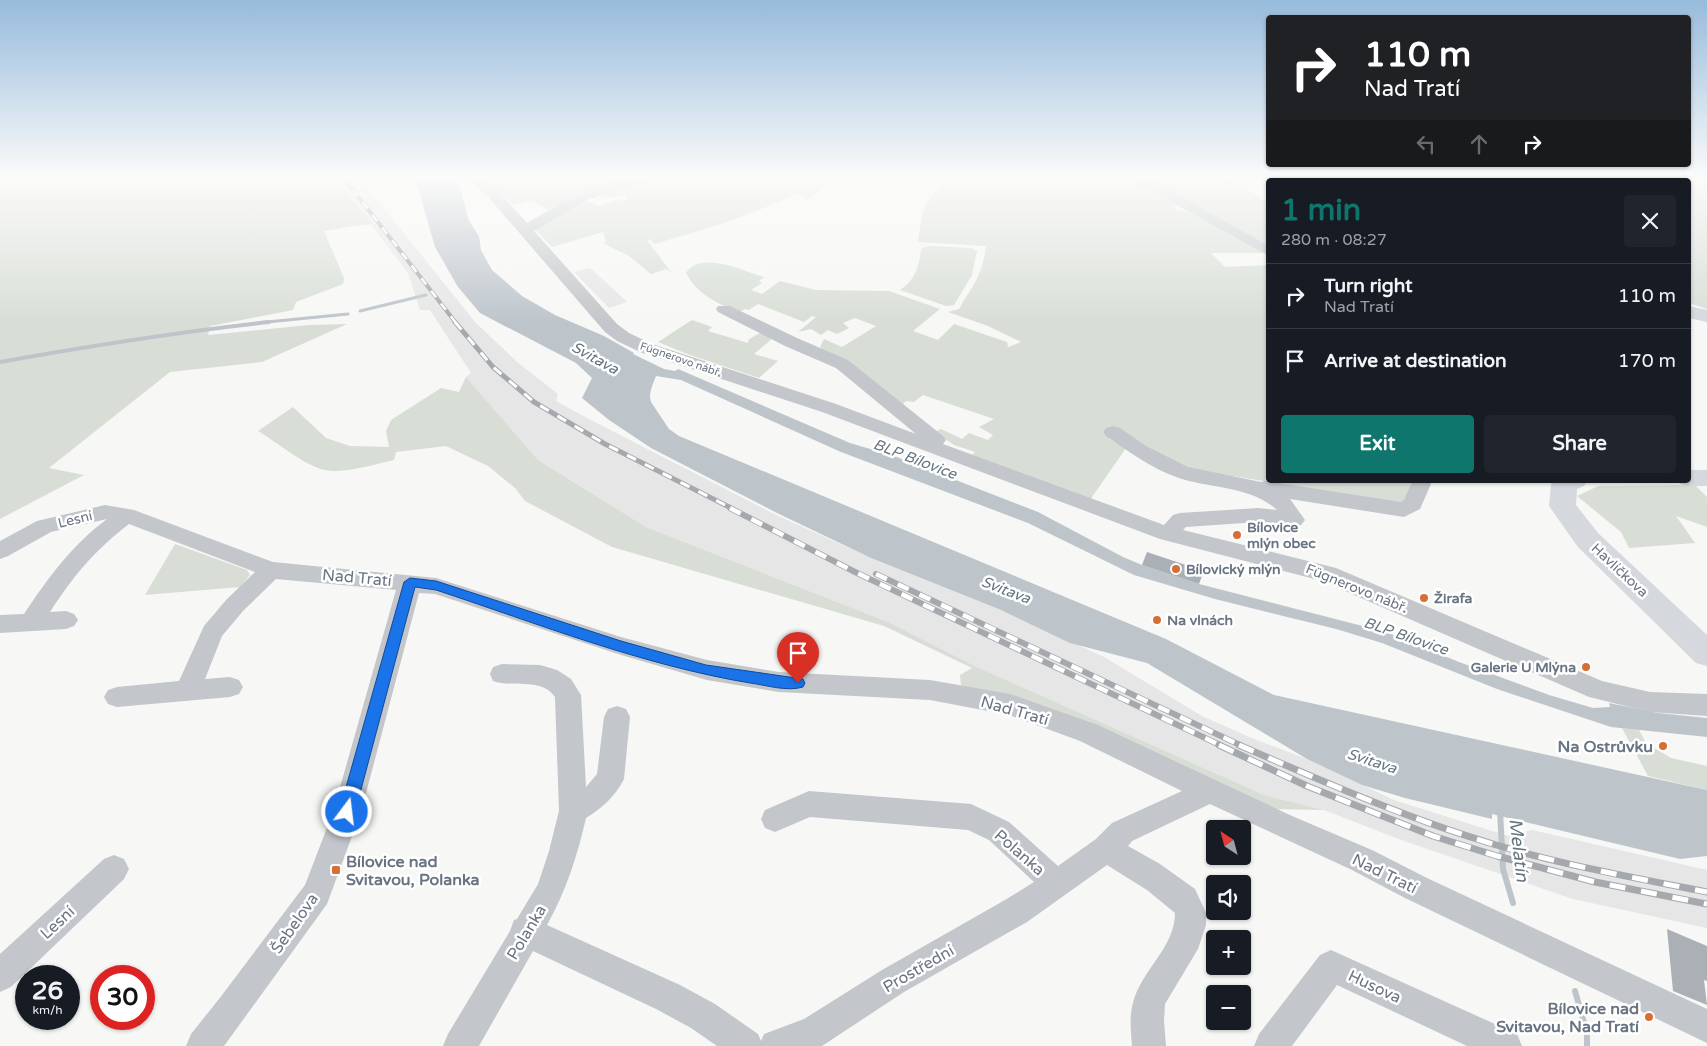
<!DOCTYPE html>
<html lang="en">
<head>
<meta charset="utf-8">
<style>
	:root { --surface:#171b24; --page:#20242c; --text:#f1f3f6; --muted:#9ea1a6; --line:#363941; --accent:#0f766e }
	body { margin:0; font-family:"Varela Round",sans-serif; background:var(--page); color:var(--text); height:100vh; display:flex; flex-direction:column; font-size:19px; white-space:nowrap }
	* { box-sizing:border-box; margin:0 }
	p { font-size:16px; color:var(--muted) }
	.icon { flex:none; width:28px; height:28px; fill:none; stroke:currentColor; stroke-width:2; stroke-linecap:round; stroke-linejoin:round }
	.map { position:relative; flex:1; overflow:hidden }
	.panel { position:absolute; left:1266px; top:178px; width:425px; height:305px; display:flex; flex-direction:column; background:var(--surface); border-radius:5px; box-shadow:0 1px 4px #0004 }
	.panel>* { flex:none }
	.top-card { position:absolute; left:1266px; top:15px; width:425px; height:152px; border-radius:5px; box-shadow:0 1px 4px #0004; background:#202124; color:#fff; overflow:hidden }
	.needle { width:32px; rotate:324deg }
	.fabs { position:absolute; left:1206px; top:820px; display:grid; gap:10px }
	.fabs a { display:grid; place-items:center; width:45px; height:45px; border-radius:5px; background:var(--surface); box-shadow:0 1px 4px #0004; font-size:25px }
	.speed { position:absolute; left:15px; top:965px; display:flex; gap:10px; font-size:25px; font-weight:700; text-align:center }
	.speed>* { display:grid; place-content:center; width:65px; height:65px; border-radius:50%; background:var(--surface); box-shadow:0 1px 4px #0004; line-height:1 }
	.speed small { font-size:12px; font-weight:400 }
	.speed .limit { border:8px solid #d22; background:#fff; color:#111 }
	.pin { position:absolute; display:grid; place-items:center; width:42px; height:42px; color:#fff; margin:-51px -21px; border-radius:50% 50% 50% 0; rotate:-45deg; box-shadow:0 0 5px #0007 }
	.pin .icon { rotate:45deg }
	.me { position:absolute; width:55px; margin:-28px; rotate:15deg; stroke-linejoin:round; filter:drop-shadow(0 0 4px #0008) }
	.turn { display:flex; align-items:center; gap:18px; height:105px; padding:0 15px; font-size:22px }
	.turn .icon { width:65px; height:65px; stroke-width:2.5 }
	.turn b { display:block; font-size:35px; line-height:42px }
	.lanes { display:flex; align-items:center; height:48px; padding:0 15px; background:#0003; justify-content:center; gap:25px; direction:ltr }
	.lanes .off { opacity:.35 }
	.round { display:grid; place-items:center; flex:none; width:52px; height:52px; border-radius:5px; background:var(--page) }
	.headline { display:flex; align-items:center; justify-content:space-between; height:85px; padding:0 15px }
	h1 { font-size:30px; font-weight:800; line-height:38px; color:var(--accent) }
	.primary-button { display:flex; gap:10px; margin-top:auto; padding:10px 15px }
	.primary-button a { flex:1; height:58px; border-radius:5px; background:var(--accent); color:#fff; font-size:20px; font-weight:800; line-height:58px; text-align:center }
	.primary-button a+a { background:var(--page); color:var(--text) }
	ul { padding:0; list-style:none }
	li { display:flex; align-items:center; gap:15px; height:65px; padding:0 15px; border-top:1px solid var(--line) }
	li div { flex:1 }
	li b { display:block; font-size:19px }
	li em { font-style:normal }
	.map>svg:first-child { display:block }
	.built { fill:#e5e6e5 }
	.green { fill:#d8ded6 }
	.water { fill:#bdc5cb }
	.lines { fill:none; stroke-linecap:round; stroke-linejoin:round }
	.stream-far2 { stroke:#bdc5cb; stroke-width:3 }
	.stream-far1 { stroke:#bdc5cb; stroke-width:4 }
	.stream { stroke:#bdc5cb; stroke-width:6 }
	.building { fill:#abb0b7 }
	.minor { fill:#c3c6ca; fill-rule:evenodd }
	.major { fill:#d5d8dc; fill-rule:evenodd }
	.rail-far3-casing { stroke:#a5a9ae; stroke-width:4 }
	.rail-far2-casing { stroke:#a5a9ae; stroke-width:5 }
	.rail-far1-casing { stroke:#a5a9ae; stroke-width:6 }
	.rail-casing { stroke:#a5a9ae; stroke-width:7 }
	.rail-far3 { stroke:#fff; stroke-width:2.5; stroke-dasharray:8; stroke-linecap:butt }
	.rail-far2 { stroke:#fff; stroke-width:3; stroke-dasharray:10; stroke-linecap:butt }
	.rail-far1 { stroke:#fff; stroke-width:4.5; stroke-dasharray:12; stroke-linecap:butt }
	.rail { stroke:#fff; stroke-width:5; stroke-dasharray:16; stroke-linecap:butt }
	.route { fill:#1a73e8; stroke:#114b97 }
	.poi-dot { fill:#d66e36; stroke:#fff; stroke-width:2 }
	.labels { text-anchor:middle; stroke-width:5; stroke-linejoin:round; paint-order:stroke }
	.far-street-label { font-size:11px; fill:#697483; stroke:#fff }
	.street-label { font-size:14px; fill:#697483; stroke:#fff }
	.poi-label { font-size:14px; font-weight:bold; fill:#697483; stroke:#fff; text-anchor:start }
	.water-label { font-size:15px; font-style:italic; fill:#64757f; stroke:#fff }
	.near-street-label { font-size:16px; fill:#697483; stroke:#fff }
	.near-poi-label { font-size:16px; font-weight:bold; fill:#697483; stroke:#fff; text-anchor:end }
	.near-water-label { font-size:18px; font-style:italic; fill:#64757f; stroke:#fff }
</style>
</head>
<body>
<div class="map">
<svg width="1707" height="1046" viewBox="0 0 1707 1046">
	<rect width="100%" height="100%" fill="#f7f7f5"/>
	<g class="built">
		<path d="M334,177H359L475,322L517,362L558,394L556,401L585,417L774,514L871,558L1001,610L1104,657L1202,716L1254,739L1307,759L1394,800L1508,836L1532,830L1707,870V928L1573,899L1404,841L1324,810L1264,795L975,666L888,622L646,527L538,460L466,377L471,373L430,310H420L408,273Z"/>
		<path d="M590,268L609,285L627,302L609,308L574,272Z"/>
	</g>
	<g class="green">
		<path d="M0,177H334L372,224L354,226L324,231L344,278L343,284L296,302L293,310L210,326L208,335L309,325L347,324L262,362L170,372L49,468L84,475L0,519Z"/>
		<path d="M482,177H637L578,196L551,212L532,200L514,205Z"/>
		<path d="M647,177H839L807,200L797,193C748,217 706,229 654,244L651,240L653,239L647,240L671,272L666,269L651,274L629,256L603,243L606,242L603,232L552,247L535,229L582,199L599,206L618,199L621,201L628,199L624,195L606,198L596,194Z"/>
		<path d="M954,177H1133L1177,203L1174,209L1194,213L1266,253H1211L1225,267L1269,265V480H1418L1405,505L1233,476L1231,480L1201,474L1113,436L1109,439L1126,448L1090,500L972,455L975,452L954,445L935,432L941,429L962,439L969,433L988,440L993,435L979,427L994,419L923,395L914,402L906,401L903,404L825,352L820,347L824,339L842,347L876,326L855,318L843,323L849,328L837,334L828,330L821,335L811,329L798,332L816,317L812,316L804,322L758,304L749,310L745,309L739,312C718,304 697,294 686,273C701,250 743,271 764,277L759,281L762,283L751,290L762,294L780,281L816,290L889,291L940,309L913,331L938,340L954,324L1007,342L1008,347L1021,342L988,326L948,312L959,309C974,283 982,277 986,246L918,242C924,204 922,200 954,177Z"/>
		<path d="M1137,177H1228L1269,203V250Z"/>
		<path d="M1346,177H1707V309L1689,303V180H1353Z"/>
		<path d="M928,246L971,248L977,251L972,275L954,305L946,306L900,290C915,280 919,267 921,249Z"/>
		<path d="M692,320L712,327L708,331L748,343L749,339L762,332L773,338L754,354L778,361L759,378L687,354L658,342Z"/>
		<path d="M466,377L538,460L646,527L888,622L975,666L1264,795L1324,810L1274,809L974,692L961,685L960,675L972,668L884,626L612,547L525,501L515,488L488,466L446,446L396,452L394,460C375,464 345,474 325,470C307,467 275,441 258,431L293,407L326,438L350,446L389,447L386,431L391,420L441,388L459,392Z"/>
		<path d="M1695,485L1707,497V527L1676,516L1695,543L1629,548L1621,532L1577,496L1598,486Z"/>
		<path d="M175,544L247,570L250,575L240,587L145,595Z"/>
		<path d="M1622,728L1639,730L1646,743L1671,758L1707,766V790L1648,776Z"/>
	</g>
	<path class="water" d="M415,177H457L469,221L479,236L481,250L492,270L522,296L555,315L604,336L634,353L633,354L664,369L675,371L678,369L850,443L894,456L1038,512L1123,557L1142,565L1199,584L1386,632L1459,662L1549,695L1593,708L1610,707L1609,703L1658,713L1707,718V737L1611,727L1497,689L1382,643L1336,629L1215,599L1134,575L1028,523L841,452L681,380L656,376C653,384 648,394 651,402L669,429L679,436L1166,639L1274,695L1707,790V856L1680,859L1492,814V819L1405,798L1362,785L1307,759L1147,663L1070,643L1001,610L871,558L777,513L651,448L609,420L582,398L592,378L576,363L480,313L458,287L435,247Z"/>
	<g class="lines">
		<g class="stream-far2">
			<path d="M1340,177L1346,180"/>
			<path d="M360,311L426,295"/>
			<path d="M257,323L348,314"/>
		</g>
		<path class="stream-far1" d="M0,362C89,346 178,332 269,322"/>
		<g class="stream">
			<path d="M1500,811L1503,869L1513,903"/>
			<path d="M1575,991L1587,1033V1046"/>
		</g>
	</g>
	<g class="building">
		<path d="M1147,552L1204,571L1199,584L1142,565Z"/>
		<path d="M1667,929L1707,946V981L1704,980L1707,1005L1673,991Z"/>
	</g>
	<g class="lines">
		<g class="minor">
			<path d="M467,177H481L500,193L527,223C564,202 604,177 648,177L647,180L587,200L534,231L617,324L629,333L652,344L836,404L916,434L836,368L785,346L718,312L716,309L718,306H730L797,338L848,360L943,436L946,440L943,444L1164,525L1173,515L1180,513L1258,508L1277,510C1249,485 1209,489 1176,477C1151,468 1128,451 1106,436L1103,432L1106,428L1113,426L1120,428L1146,446L1188,467L1261,482L1265,481L1401,502L1404,500L1413,480H1429L1431,484L1420,509L1404,517L1290,499L1305,520L1301,525L1294,527L1258,522L1186,527L1183,530L1336,568L1602,681L1650,692L1707,694V716L1650,712L1589,697L1322,581L1160,539L822,412L640,352L617,341L605,332L490,199Z"/>
			<path d="M1130,177H1145L1269,246V256L1148,189Z"/>
			<path d="M105,505L134,510L273,562L436,578L621,637L707,660L779,672L930,680L1010,694L1098,725L1292,816L1372,850L1427,878L1707,1009V1043L1405,898L1352,870L1210,804L1132,841L1128,846L1160,864L1195,889L1206,913V925L1198,949L1165,1004L1164,1021L1166,1046H1132C1131,1032 1129,1017 1133,1003C1141,970 1175,948 1175,913L1147,890L1107,865L1027,922L904,992L822,1046H717L691,1028L656,1009L533,951L479,1046H443L448,1034L510,931L514,920L517,919L538,884L549,851L559,811L555,697C541,677 514,688 493,681L490,674L493,667L502,664L540,665L557,670L571,679L581,695L586,787L597,774L604,717L608,709L617,706L626,709L630,717L624,779C615,797 602,808 586,818C577,857 566,891 547,925L680,985L715,1004L758,1034L761,1041L764,1034L804,1019L882,970L1005,900L1034,882L989,840L968,830L810,817L775,832L765,828L761,819L765,810L809,791L971,804L1009,822L1058,866L1096,839L1112,823L1182,791L1080,741L1009,715L930,700L779,692L707,680L621,655L435,594L419,593L361,812L327,904L224,1046H186L191,1034L219,999L305,885L333,812L396,590L276,579L243,611L222,636L205,679L230,677L239,680L243,687L239,694L230,697L117,707L108,704L104,697L108,690L117,687L179,681L204,626L227,599L255,572L129,524C94,551 74,575 50,612L66,611L74,614L78,620L74,626L66,629L0,633V615L24,614C48,578 72,545 107,519L51,532L8,556L0,559V541L37,521Z"/>
			<path d="M114,855L124,859L129,869L124,879L11,987L0,992V954L104,859Z"/>
			<path d="M1331,950L1517,1034L1522,1046H1467L1337,985L1292,1046H1254L1259,1034L1320,955Z"/>
		</g>
		<g class="major">
			<path d="M1292,177H1311L1313,180H1294Z"/>
			<path d="M1689,306L1707,310V322L1689,318Z"/>
			<path d="M1689,470H1707V486H1689L1680,484L1677,480H1689Z"/>
			<path d="M1553,480H1588L1584,486L1577,489L1576,505L1598,533L1707,635V666L1696,663L1578,547L1549,506L1551,484Z"/>
		</g>
		<g class="rail-far3-casing">
			<path id="rail-far3" d="M343,177L456,323"/>
		</g>
		<g class="rail-far2-casing">
			<path id="rail-far2" d="M455,322L493,367L534,402L605,444L733,509"/>
		</g>
		<g class="rail-far1-casing">
			<g id="rail-far1">
				<path d="M730,508L857,573L1222,746"/>
				<path d="M876,574L1242,746"/>
			</g>
		</g>
		<g class="rail-casing">
			<g id="rail">
				<path d="M1219,745L1307,786L1433,836L1497,856L1595,882L1707,904"/>
				<path d="M1239,745C1322,781 1405,818 1493,844C1563,865 1635,878 1707,892"/>
			</g>
		</g>
		<use href="#rail-far3" class="rail-far3"/>
		<use href="#rail-far2" class="rail-far2"/>
		<use href="#rail-far1" class="rail-far1"/>
		<use href="#rail" class="rail"/>
	</g>
	<linearGradient id="sky" x2="0" y2="1"><stop stop-color="#97bbdc"/><stop offset="0.55" stop-color="#fbfbfa"/><stop offset="1" stop-color="#fbfbfa" stop-opacity="0"/></linearGradient>
	<rect width="1707" height="323" fill="url(#sky)"/>
	<path class="route" d="M410,578L436,581L621,641L706,665L803,679L805,683L803,687C787,692 766,685 750,683C642,665 539,624 436,590L415,587L355,812L352,817L347,819L342,817L339,812L404,582Z"/>
	<g class="poi-dot">
		<circle cx="1237" cy="535" r="5"/>
		<circle cx="1176" cy="569" r="5"/>
		<circle cx="1424" cy="598" r="5"/>
		<circle cx="1157" cy="620" r="5"/>
		<circle cx="1586" cy="667" r="5"/>
		<circle cx="1663" cy="746" r="5"/>
		<rect x="331" y="865" width="10" height="10" rx="2.5"/>
		<circle cx="1649" cy="1017" r="5"/>
	</g>
	<g class="labels">
		<g class="far-street-label">
			<text transform="translate(681 359) rotate(19)" y="4">Fügnerovo nábř.</text>
		</g>
		<g class="street-label">
			<text transform="translate(75 519) rotate(-14)" y="5">Lesní</text>
			<text transform="translate(1620 570) rotate(43)" y="5">Havlíčkova</text>
			<text transform="translate(1357 588) rotate(22)" y="5">Fügnerovo nábř.</text>
		</g>
		<g class="poi-label">
			<text x="1247" y="532">Bílovice<tspan x="1247" dy="16">mlýn obec</tspan></text>
			<text x="1186" y="574">Bílovický mlýn</text>
			<text x="1434" y="603">Žirafa</text>
			<text x="1167" y="625">Na vlnách</text>
			<text x="1576" y="672" text-anchor="end">Galerie U Mlýna</text>
		</g>
		<g class="water-label">
			<text transform="translate(595 358) rotate(29)" y="5">Svitava</text>
			<text transform="translate(915 459) rotate(21)" y="5">BLP Bílovice</text>
			<text transform="translate(1006 590) rotate(21)" y="5">Svitava</text>
			<text transform="translate(1406 636) rotate(19)" y="5">BLP Bílovice</text>
			<text transform="translate(1372 761) rotate(18)" y="5">Svitava</text>
		</g>
		<g class="near-street-label">
			<text transform="translate(357 577) rotate(5)" y="6">Nad Tratí</text>
			<text transform="translate(1015 710) rotate(16)" y="6">Nad Tratí</text>
			<text transform="translate(1020 852) rotate(41)" y="6">Polanka</text>
			<text transform="translate(1385 873) rotate(26)" y="6">Nad Tratí</text>
			<text transform="translate(57 922) rotate(-43)" y="6">Lesní</text>
			<text transform="translate(294 923) rotate(-55)" y="6">Šebelova</text>
			<text transform="translate(526 932) rotate(-59)" y="6">Polanka</text>
			<text transform="translate(918 968) rotate(-30)" y="6">Prostřední</text>
			<text transform="translate(1375 986) rotate(25)" y="6">Husova</text>
		</g>
		<g class="near-poi-label">
			<text x="1653" y="752">Na Ostrůvku</text>
			<text x="346" y="867" text-anchor="start">Bílovice nad<tspan x="346" dy="18">Svitavou, Polanka</tspan></text>
			<text x="1639" y="1014">Bílovice nad<tspan x="1639" dy="18">Svitavou, Nad Tratí</tspan></text>
		</g>
		<g class="near-water-label">
			<text transform="translate(1519 850) rotate(83)" y="6">Melatín</text>
		</g>
	</g>
</svg>
<div class="fabs">
<a><svg class="needle" viewBox="-14 -14 28 28"><path d="M0-13l5 13h-10z" fill="#e53935"/><path d="M0 13l5-13h-10z" fill="#9ea1a6"/></svg></a>
<a><svg class="icon" aria-label="sound" viewBox="0 0 24 24"><path d="M4 9h4l5-4v14l-5-4H4zM17 9q2 3 0 6"/></svg></a>
<a>+</a>
<a>−</a>
</div>
<div class="speed"><div>26<small>km/h</small></div><div class="limit">30</div></div>
<div class="pin" style="left:798px;top:683px;background:#d93025"><svg class="icon" aria-label="arrive" viewBox="0 0 24 24"><path d="M6 21V4h12l-3 4 3 4H6"/></svg></div>
<svg class="me" style="left:347px;top:812px" viewBox="-20 -20 40 40"><circle r="17" fill="#1a73e8" stroke="#fff" stroke-width="3"/><path d="M0-11L8 9 0 5-8 9z" fill="#fff"/></svg>
<div class="top-card">
<div class="turn"><svg class="icon" aria-label="right" viewBox="0 0 24 24"><path d="M7 20v-9h11M14 6l5 5-5 5"/></svg><div><b>110 m</b>Nad Tratí</div></div>
<div class="lanes"><svg class="icon off" aria-label="left" viewBox="0 0 24 24"><path d="M17 20v-9H6M10 6l-5 5 5 5"/></svg><svg class="icon off" aria-label="ahead" viewBox="0 0 24 24"><path d="M12 20V5M6 11l6-6 6 6"/></svg><svg class="icon" aria-label="right" viewBox="0 0 24 24"><path d="M7 20v-9h11M14 6l5 5-5 5"/></svg></div>
</div>
<section class="panel">
<div class="headline"><div><h1>1 min</h1><p>280 m · 08:27</p></div><a class="round"><svg class="icon" aria-label="close" viewBox="0 0 24 24"><path d="M6 6l12 12M18 6L6 18"/></svg></a></div>
<ul>
<li><svg class="icon" aria-label="right" viewBox="0 0 24 24"><path d="M7 20v-9h11M14 6l5 5-5 5"/></svg><div><b>Turn right</b><p>Nad Tratí</p></div><em>110 m</em></li>
<li><svg class="icon" aria-label="arrive" viewBox="0 0 24 24"><path d="M6 21V4h12l-3 4 3 4H6"/></svg><div><b>Arrive at destination</b></div><em>170 m</em></li>
</ul>
<div class="primary-button"><a>Exit</a><a>Share</a></div>
</section>
</div>
</body>
</html>
